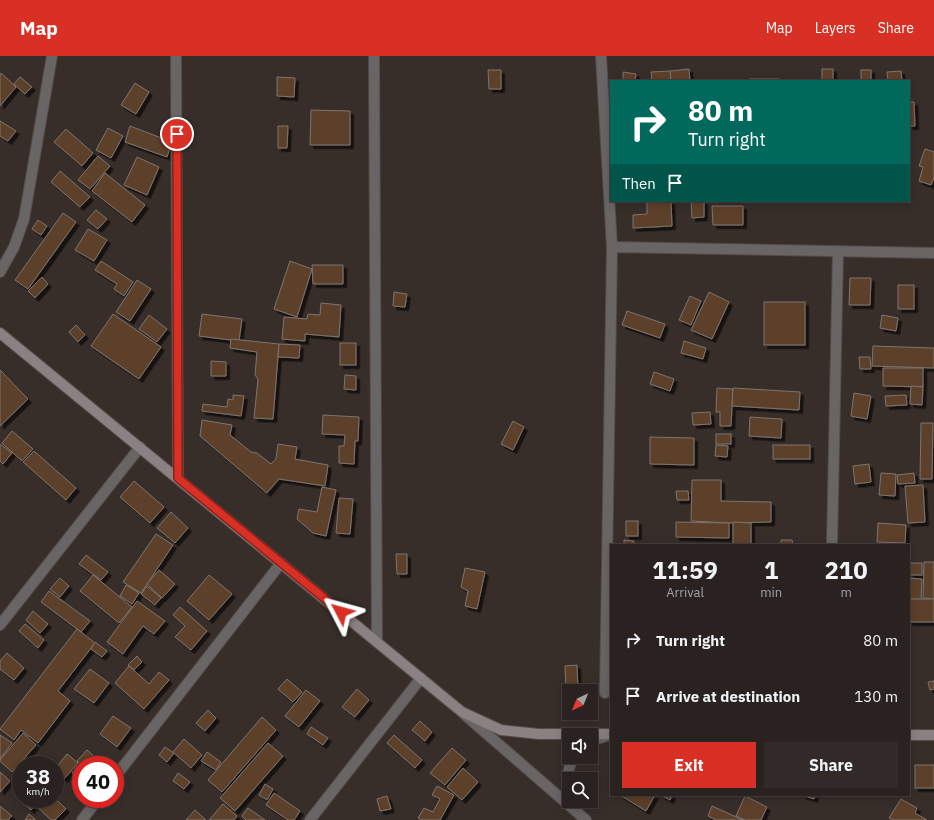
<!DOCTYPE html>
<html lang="en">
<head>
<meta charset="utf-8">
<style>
	:root { --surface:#292220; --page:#312a29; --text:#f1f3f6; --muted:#a5a4a5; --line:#453f3e; --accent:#d93025 }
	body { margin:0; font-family:"IBM Plex Sans",sans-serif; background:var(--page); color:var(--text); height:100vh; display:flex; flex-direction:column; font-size:15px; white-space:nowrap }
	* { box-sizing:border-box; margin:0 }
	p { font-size:13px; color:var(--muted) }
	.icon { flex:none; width:22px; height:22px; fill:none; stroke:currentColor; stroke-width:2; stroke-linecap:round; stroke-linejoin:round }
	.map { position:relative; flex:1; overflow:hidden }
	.sheet { position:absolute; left:610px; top:488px; width:300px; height:252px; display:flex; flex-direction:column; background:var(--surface); border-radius:0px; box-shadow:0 2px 10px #0003,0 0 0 1px var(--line) }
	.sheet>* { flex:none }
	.guide { position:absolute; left:610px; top:24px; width:300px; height:122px; border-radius:0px; box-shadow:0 2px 10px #0003,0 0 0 1px var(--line); background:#00695c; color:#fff; overflow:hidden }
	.needle { width:26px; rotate:223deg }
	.controls { position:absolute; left:562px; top:628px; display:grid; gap:8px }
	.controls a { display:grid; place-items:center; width:36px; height:36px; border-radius:0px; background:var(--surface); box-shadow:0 2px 10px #0003,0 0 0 1px var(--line); font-size:20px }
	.speed { position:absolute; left:12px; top:700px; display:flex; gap:8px; font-size:20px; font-weight:700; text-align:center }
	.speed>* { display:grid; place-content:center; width:52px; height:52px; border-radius:50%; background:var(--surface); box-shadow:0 2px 10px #0003,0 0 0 1px var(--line); line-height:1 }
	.speed small { font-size:10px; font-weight:400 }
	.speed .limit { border:6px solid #d22; background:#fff; color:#111 }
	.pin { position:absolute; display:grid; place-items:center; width:34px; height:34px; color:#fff; margin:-17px; border:2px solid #fff; border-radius:50%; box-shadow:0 1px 4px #0007 }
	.me { position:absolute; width:44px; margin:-22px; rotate:309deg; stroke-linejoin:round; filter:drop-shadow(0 0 3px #0008) }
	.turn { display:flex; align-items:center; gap:14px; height:84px; padding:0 12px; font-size:18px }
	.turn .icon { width:52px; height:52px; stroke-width:2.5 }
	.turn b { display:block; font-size:28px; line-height:34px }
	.then { display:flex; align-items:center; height:38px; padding:0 12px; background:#0003; gap:8px; font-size:15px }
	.eta { display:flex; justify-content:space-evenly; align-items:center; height:68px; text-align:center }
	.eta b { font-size:24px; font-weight:800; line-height:28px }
	.button { display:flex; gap:8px; margin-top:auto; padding:8px 12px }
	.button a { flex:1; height:46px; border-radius:0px; background:var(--accent); color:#fff; font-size:16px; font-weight:800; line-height:46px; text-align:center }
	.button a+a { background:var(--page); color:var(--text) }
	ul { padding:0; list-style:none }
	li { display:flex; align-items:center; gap:12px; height:56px; padding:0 12px }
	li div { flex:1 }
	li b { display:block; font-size:15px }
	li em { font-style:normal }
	header { display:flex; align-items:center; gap:24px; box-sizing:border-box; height:56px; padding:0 20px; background:var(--accent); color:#fff }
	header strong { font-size:19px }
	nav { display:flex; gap:22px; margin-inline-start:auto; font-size:14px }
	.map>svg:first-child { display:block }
	.building { fill:#5d412c; stroke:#7d746e; filter:url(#shadow) }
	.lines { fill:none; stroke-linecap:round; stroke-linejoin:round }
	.street-casing { stroke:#544c48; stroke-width:12 }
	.secondary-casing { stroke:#544c48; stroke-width:12 }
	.street { stroke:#6a6565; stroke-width:10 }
	.secondary { stroke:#8a8182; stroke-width:10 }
	.route-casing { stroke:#8d1f18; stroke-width:10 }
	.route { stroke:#d93025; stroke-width:7 }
</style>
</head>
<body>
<header>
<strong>Map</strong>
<nav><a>Map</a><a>Layers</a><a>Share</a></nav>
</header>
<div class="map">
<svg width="934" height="764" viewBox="0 0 934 764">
	<defs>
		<filter id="shadow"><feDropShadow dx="3.5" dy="3.5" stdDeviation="0" flood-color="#0009"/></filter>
	</defs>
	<rect width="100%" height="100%" fill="#372e2a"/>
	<g class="building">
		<path d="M689,13L690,25H671L670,15Z"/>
		<rect x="822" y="13" width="11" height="12"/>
		<path d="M488,14H501V33H489Z"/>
		<rect x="861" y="14" width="10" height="11"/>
		<path d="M670,15L671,25H652L651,16Z"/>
		<path d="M901,15L902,24L888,25L887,16Z"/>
		<path d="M623,16L636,18L635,25H623Z"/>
		<path d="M1,17L16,31L0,50V19Z"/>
		<path d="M20,21L32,31L25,38L14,28Z"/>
		<path d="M277,21L295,22L294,41L277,40Z"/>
		<rect x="750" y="23" width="29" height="2"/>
		<path d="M135,27L149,36L136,58L121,49Z"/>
		<path d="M909,46H914L915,70H909Z"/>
		<path d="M311,54L350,55V89H310Z"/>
		<path d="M0,65L16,75L8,85L0,80Z"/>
		<path d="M130,70L172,86L167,101L125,86Z"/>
		<path d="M278,70H288L287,92H278Z"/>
		<path d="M108,72L123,80L111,102L96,94Z"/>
		<path d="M66,73L93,97L82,110L54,86Z"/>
		<path d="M925,93L934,96V122L931,129L919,125L923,111L919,110Z"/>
		<path d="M98,100L110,110L90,133L78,124Z"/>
		<path d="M137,101L159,111L147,139L124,129Z"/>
		<path d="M60,115L90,141L80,151L51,126Z"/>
		<path d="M105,117L145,149L132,166L92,135Z"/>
		<path d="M650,145H671L672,170L633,172V159L647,158V146Z"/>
		<path d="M691,145H704V161L692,162Z"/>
		<path d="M712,150H743V169H713Z"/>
		<path d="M96,154L107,163L98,173L87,164Z"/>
		<path d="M63,157L76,166L28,233L15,224Z"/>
		<path d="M38,164L47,170L41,179L32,173Z"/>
		<path d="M88,173L107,184L94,205L75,194Z"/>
		<path d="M101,205L133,226L124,240L114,233L117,228L95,214Z"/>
		<path d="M290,205L312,213L297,261L274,253Z"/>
		<path d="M312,209H343V228H313Z"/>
		<path d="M42,221L48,228L35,242L28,235Z"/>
		<path d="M850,222H871L870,249H849Z"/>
		<path d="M137,224L151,233L130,265L116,256Z"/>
		<rect x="898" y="229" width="16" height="24"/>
		<path d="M394,236L407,238L405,251L393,250Z"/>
		<path d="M709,236L729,246L712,283L691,274Z"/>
		<path d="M690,240L701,245L691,269L679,264Z"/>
		<rect x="764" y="246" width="41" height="43"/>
		<path d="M321,247L341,249L339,281L305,278V285L282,283L284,261L307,263L308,258L320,259Z"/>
		<path d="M627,255L665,268L660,282L622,269Z"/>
		<path d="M113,258L161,291L139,323L91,290Z"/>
		<path d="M202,258L242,263L239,285L199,280Z"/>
		<path d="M149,259L167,273L157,286L139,273Z"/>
		<path d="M882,259L898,262L896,275L880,272Z"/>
		<path d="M76,269L85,279L78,286L69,276Z"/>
		<path d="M231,283L279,288L273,363L254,362L258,323L255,319L257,296L230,292Z"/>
		<path d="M684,285L706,292L703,303L681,297Z"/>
		<rect x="340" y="287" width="16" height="22"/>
		<path d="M279,288L300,289L299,302L278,301Z"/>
		<path d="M873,290L934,292V312L872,310Z"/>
		<path d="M859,301H870L871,313H860Z"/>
		<path d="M211,305L226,306V320H211Z"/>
		<path d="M883,312H923V331L883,330Z"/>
		<path d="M0,314L28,343L0,370Z"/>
		<path d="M654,316L674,323L670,335L650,328Z"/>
		<path d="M345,319L356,320V334L344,333Z"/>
		<path d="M911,330L923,331L922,349L910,348Z"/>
		<path d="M717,332L733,333L731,370H720V356H716Z"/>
		<path d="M733,332L800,336L799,354L732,350Z"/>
		<path d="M854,337L871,340L867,363L851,360Z"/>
		<path d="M233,339L244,340L241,360L202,355L203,348L227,351L228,343L233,344Z"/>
		<path d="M906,339L907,349L886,350L885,340Z"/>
		<path d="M710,356L711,368L693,369L692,357Z"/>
		<path d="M323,359L359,361L358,385H355L354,408L339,407V390H344L345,379L322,378Z"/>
		<path d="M750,361L782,363L781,382L749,380Z"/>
		<path d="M202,364L232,369L230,379L251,396L257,397L271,408L276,403L278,388L297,391L295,403L328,409L325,430L279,423L267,437L200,380Z"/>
		<path d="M513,365L524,371L513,394L501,388Z"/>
		<path d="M921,367H933L932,423H920Z"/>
		<path d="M12,375L33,393L22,405L2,387Z"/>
		<rect x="716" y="378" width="15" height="10"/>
		<path d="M650,381L694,382V409L650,408Z"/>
		<path d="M0,388L12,397L3,408L0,405Z"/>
		<path d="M716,389L728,390L727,401L715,400Z"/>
		<rect x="773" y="389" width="37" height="14"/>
		<path d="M34,395L76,432L66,444L23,406Z"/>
		<path d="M869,408L871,426L855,428L853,410Z"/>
		<path d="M881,417L896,418L895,440L879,439Z"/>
		<path d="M914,417L915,427L898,428L897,419Z"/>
		<path d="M692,424H721V445L771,446V466L729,467L691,465Z"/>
		<path d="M134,425L164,451L150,467L120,441Z"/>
		<path d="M923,429L925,466L908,467L905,430Z"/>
		<path d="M322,431L336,434L326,480L313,477L297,463L299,453L317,456Z"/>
		<path d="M676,435H688L689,444H677Z"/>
		<path d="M339,442L353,443L350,478L336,477Z"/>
		<path d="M171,456L188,472L175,487L157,472Z"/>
		<rect x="626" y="465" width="12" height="15"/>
		<path d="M676,466L729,467V482L676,481Z"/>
		<path d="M733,466L751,467V489H733Z"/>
		<path d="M878,467L906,469L905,487L877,486Z"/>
		<path d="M156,478L173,489L141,537L123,526Z"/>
		<path d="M624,484L634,485L633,489H624Z"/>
		<path d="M781,484H792L793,489H781Z"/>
		<path d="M396,498H407V518H397Z"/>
		<path d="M86,499L108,516L101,524L79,508Z"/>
		<path d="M924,506H934V543L923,542Z"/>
		<rect x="910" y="507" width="12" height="12"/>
		<path d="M465,512L485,516L477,553L465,550L468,535L461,531Z"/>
		<path d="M159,514L175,528L162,542L147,528Z"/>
		<path d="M93,519L132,551L119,567L80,535Z"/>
		<path d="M209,519L232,538L209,564L187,545Z"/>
		<path d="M60,522L69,530L60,541L50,533Z"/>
		<path d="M909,522L922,523L921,544L909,543Z"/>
		<path d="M126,529L139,537L132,548L120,540Z"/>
		<path d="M147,530L161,542L155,549L141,538Z"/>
		<path d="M49,535L90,565L81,576L41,546Z"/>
		<rect x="909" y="543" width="25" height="23"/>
		<path d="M137,545L165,565L154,578L143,570L123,598L107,586Z"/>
		<path d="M180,551L207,575L191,594L175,581L185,570L173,559Z"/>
		<path d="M33,555L48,568L40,577L26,564Z"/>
		<path d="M25,568L44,584L38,592L19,575Z"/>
		<path d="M77,573L95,587L58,635L70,645L38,687L21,674L14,684L0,673Z"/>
		<path d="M95,586L107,595L102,601L91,593Z"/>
		<path d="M7,597L24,612L14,624L0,613V605Z"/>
		<path d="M137,600L142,606L134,614L128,609Z"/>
		<path d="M577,609L578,634L566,635L565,610Z"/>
		<path d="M129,610L149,628L159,616L169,624L144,653L115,627Z"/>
		<path d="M90,613L109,627L94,647L74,633Z"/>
		<path d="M287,623L302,636L293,646L278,633Z"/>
		<path d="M934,625V633L930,634L928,626Z"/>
		<path d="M357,633L369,644L355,661L342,651Z"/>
		<path d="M306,634L320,645L299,671L285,660Z"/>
		<path d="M208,654L216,662L205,675L196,667Z"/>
		<path d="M113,660L131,672L117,691L100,678Z"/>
		<path d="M262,661L276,674L222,736L208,724Z"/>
		<path d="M420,665L432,676L425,685L412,674Z"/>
		<path d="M311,671L328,682L323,689L307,678Z"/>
		<path d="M23,677L36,689L12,716L0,705V704Z"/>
		<path d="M0,679L12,687L0,703Z"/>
		<path d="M394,679L422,704L415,712L387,687Z"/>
		<path d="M184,683L202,699L191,712L173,696Z"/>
		<path d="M268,687L283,700L235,755L220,742Z"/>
		<path d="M165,691L174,697L167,706L159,699Z"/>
		<path d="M452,692L466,704L445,729L430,717Z"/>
		<path d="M87,694L104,709H81L77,705Z"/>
		<path d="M207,696L221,706L216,714L201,705Z"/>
		<path d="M67,698L78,707L64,723L55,716V713Z"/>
		<rect x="915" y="709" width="19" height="23"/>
		<path d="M77,710L81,713V725L72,717Z"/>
		<path d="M463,712L478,726L462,744L447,731Z"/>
		<path d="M0,716L10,725L0,736Z"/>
		<path d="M178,717L190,726L184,733L173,725Z"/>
		<path d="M265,728L273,733L267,744L259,739Z"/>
		<path d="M437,730L454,739L440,764H422L418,762L424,752L433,756L440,743L432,739Z"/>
		<path d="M274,737L300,755L294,764H288L266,749Z"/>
		<path d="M620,739H655L646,755Z"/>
		<path d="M661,739H672L670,744Z"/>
		<path d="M802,739H815L814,743Z"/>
		<path d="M387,740L391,753L380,755L377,743Z"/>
		<path d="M745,740L767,751L761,764H745L736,760Z"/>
		<path d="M55,742L66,753L55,764H51L36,750L42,743Z"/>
		<path d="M23,743H35L38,745L31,754L21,746Z"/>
		<path d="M901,743L917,752L915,757L927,764H893L889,762Z"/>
		<path d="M223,748L237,760L234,764H209Z"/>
		<path d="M0,750L12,760L8,764H0Z"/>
		<path d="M712,750L743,764H716L708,760Z"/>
		<path d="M248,752L265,764H246L242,760Z"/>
		<path d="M195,754L206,764H186Z"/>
		<path d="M29,758L36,764H25Z"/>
	</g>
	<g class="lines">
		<g class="street-casing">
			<g id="street">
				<path d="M176,0L178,422"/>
				<path d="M374,0L377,585"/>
				<path d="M601,0L612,191L605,637"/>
				<path d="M612,191L934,197"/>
				<path d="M0,216L14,191L24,163L52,0"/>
				<path d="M832,489L838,196"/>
				<path d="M0,569L140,391"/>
				<path d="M465,659L586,764"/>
				<path d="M591,685L609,679"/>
				<path d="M115,721L281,507"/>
				<path d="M569,740C567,726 566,714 574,701"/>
				<path d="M82,764L98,743"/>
				<path d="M310,764L421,622"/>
			</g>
		</g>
		<g class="secondary-casing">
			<g id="secondary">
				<path d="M0,277L462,656L501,674L539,678H611"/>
				<path d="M909,679H934"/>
			</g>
		</g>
		<use href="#street" class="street"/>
		<use href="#secondary" class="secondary"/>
	</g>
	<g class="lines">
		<g class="route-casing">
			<path id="route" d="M177,78L178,422L341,556"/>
		</g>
		<use href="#route" class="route"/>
	</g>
</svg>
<div class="controls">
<a><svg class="needle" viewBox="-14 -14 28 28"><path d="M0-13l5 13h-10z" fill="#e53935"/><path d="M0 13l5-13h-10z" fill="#a5a4a5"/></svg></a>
<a><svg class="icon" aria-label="sound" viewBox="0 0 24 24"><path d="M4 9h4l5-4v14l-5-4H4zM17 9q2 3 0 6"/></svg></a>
<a><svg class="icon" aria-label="search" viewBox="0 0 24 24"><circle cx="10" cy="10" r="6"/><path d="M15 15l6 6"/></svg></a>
</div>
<div class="speed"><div>38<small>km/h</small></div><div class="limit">40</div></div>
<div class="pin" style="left:177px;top:78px;background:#d93025"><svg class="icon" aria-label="arrive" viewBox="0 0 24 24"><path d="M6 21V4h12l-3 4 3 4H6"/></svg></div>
<svg class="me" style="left:341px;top:556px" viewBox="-20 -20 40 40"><path d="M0-17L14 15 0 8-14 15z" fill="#d93025" stroke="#fff" stroke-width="4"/></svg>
<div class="guide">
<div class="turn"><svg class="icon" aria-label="right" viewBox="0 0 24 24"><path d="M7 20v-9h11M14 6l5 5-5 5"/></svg><div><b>80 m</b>Turn right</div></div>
<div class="then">Then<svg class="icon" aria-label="arrive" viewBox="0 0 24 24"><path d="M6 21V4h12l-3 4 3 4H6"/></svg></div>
</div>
<section class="sheet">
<div class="eta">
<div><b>11:59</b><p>Arrival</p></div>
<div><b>1</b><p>min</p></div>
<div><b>210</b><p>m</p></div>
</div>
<ul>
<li><svg class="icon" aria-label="right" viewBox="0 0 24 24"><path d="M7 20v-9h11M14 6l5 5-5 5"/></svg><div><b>Turn right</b></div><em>80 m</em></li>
<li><svg class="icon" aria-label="arrive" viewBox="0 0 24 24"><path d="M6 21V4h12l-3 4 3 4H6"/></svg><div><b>Arrive at destination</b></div><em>130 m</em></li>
</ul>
<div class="button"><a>Exit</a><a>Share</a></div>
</section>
</div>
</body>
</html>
